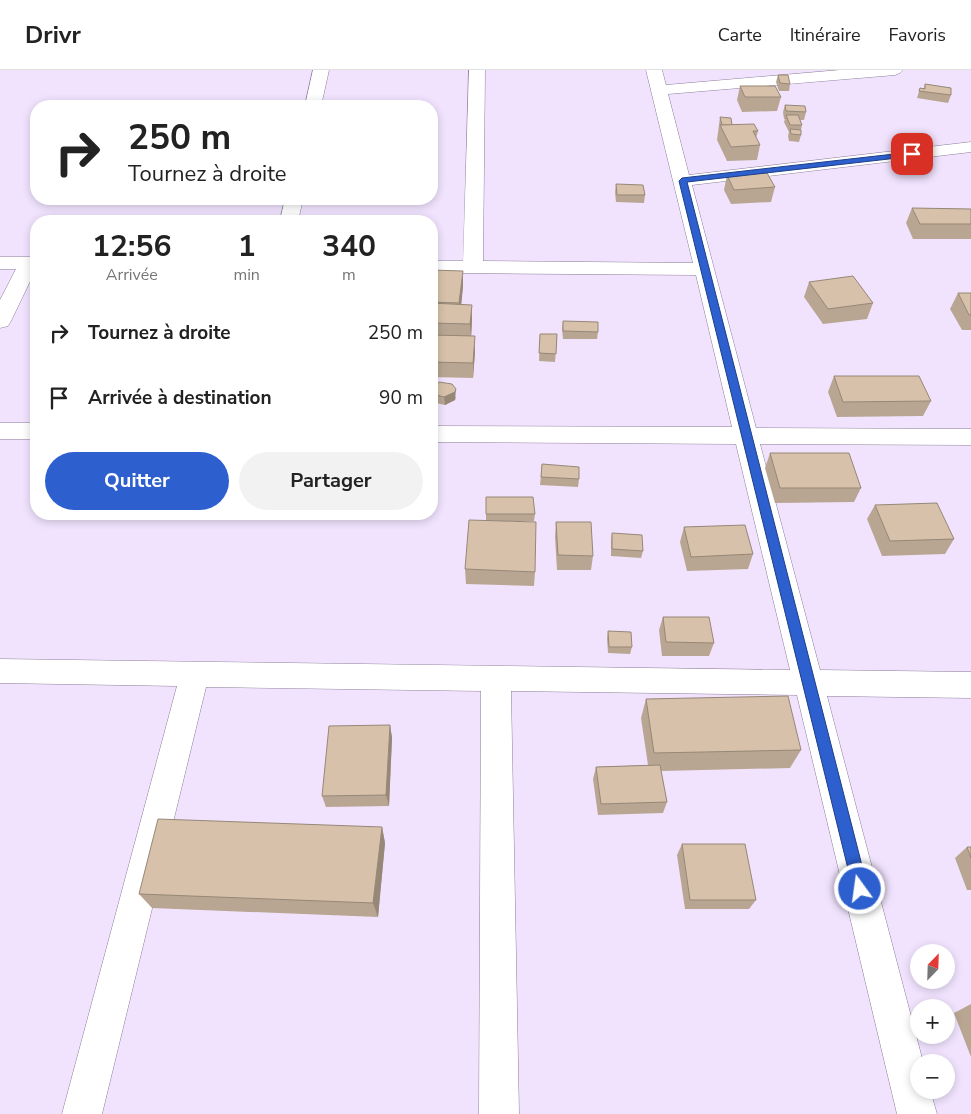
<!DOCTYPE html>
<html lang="fr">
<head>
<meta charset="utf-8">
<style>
	:root { --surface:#fff; --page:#f2f2f2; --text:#222; --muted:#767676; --line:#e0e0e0; --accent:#2d60ce }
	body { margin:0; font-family:"Nunito Sans",sans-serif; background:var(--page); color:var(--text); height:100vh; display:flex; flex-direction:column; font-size:19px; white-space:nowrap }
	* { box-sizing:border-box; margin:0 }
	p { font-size:16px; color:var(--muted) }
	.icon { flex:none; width:28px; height:28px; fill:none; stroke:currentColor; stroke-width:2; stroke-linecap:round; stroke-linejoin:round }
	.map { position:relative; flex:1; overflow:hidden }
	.side { position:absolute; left:30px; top:145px; width:408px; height:305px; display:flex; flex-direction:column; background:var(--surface); border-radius:20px; box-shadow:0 2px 8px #0003 }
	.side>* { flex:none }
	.hud { position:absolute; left:30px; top:30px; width:408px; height:105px; border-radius:20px; box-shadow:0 2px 8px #0003; background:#fff; color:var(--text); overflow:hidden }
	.needle { width:32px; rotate:23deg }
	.controls { position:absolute; left:910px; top:874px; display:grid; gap:10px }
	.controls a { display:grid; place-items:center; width:45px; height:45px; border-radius:50%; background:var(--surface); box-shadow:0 2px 8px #0003; font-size:25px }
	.pin { position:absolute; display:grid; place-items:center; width:42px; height:42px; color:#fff; margin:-21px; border-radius:10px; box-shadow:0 2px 8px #0006 }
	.me { position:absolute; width:55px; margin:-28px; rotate:346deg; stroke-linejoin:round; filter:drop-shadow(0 0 4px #0008) }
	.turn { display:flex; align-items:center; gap:18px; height:105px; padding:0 15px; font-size:22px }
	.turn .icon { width:65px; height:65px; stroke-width:2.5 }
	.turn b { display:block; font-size:35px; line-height:42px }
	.eta { display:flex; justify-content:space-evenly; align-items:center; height:85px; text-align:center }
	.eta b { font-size:30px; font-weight:700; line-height:35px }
	.button { display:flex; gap:10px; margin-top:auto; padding:10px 15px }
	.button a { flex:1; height:58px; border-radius:30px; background:var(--accent); color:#fff; font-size:20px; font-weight:700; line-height:58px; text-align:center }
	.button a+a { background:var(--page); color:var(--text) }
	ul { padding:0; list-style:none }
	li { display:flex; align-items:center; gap:15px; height:65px; padding:0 15px }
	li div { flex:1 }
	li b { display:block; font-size:19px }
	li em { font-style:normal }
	header { display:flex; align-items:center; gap:30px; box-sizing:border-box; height:70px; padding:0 25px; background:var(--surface); border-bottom:1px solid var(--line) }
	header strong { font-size:24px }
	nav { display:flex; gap:28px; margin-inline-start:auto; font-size:18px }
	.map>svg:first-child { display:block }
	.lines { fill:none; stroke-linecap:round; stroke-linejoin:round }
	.minor-casing { stroke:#8b7e96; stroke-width:1 }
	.minor { fill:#fff; fill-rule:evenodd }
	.wall { fill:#b9a692 }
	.shaded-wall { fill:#968777 }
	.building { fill:#d7c1aa; stroke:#968777 }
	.route { fill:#2d60ce; stroke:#1d3e86 }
</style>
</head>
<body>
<header>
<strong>Drivr</strong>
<nav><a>Carte</a><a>Itinéraire</a><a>Favoris</a></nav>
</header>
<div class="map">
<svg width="971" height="1044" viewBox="0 0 971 1044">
	<rect width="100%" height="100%" fill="#f1e3fe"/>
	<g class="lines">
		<g class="minor-casing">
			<g id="minor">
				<path d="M313,0H329L321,36H305Z"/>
				<path d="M469,0H485L483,191L693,193L646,0H662L666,15L840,0H903L900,3L895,5L668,24L689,105L971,72V82L692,115L756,358L971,359V375L760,374L820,600L971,602V628L827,626L923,992H919V1020H930L937,1044H897L797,625L511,621L519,1044H479L481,621L206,617L102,1044H62L177,616L0,613V589L790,600L736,374L431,372V356L732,357L696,205L431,203V191H463Z"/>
				<path d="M285,129H303L298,151H280Z"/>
				<path d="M0,187H36V199L11,251L8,256L0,258V230L16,199H0Z"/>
				<rect x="0" y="353" width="36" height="16"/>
			</g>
		</g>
		<use href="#minor" class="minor"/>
	</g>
	<g class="wall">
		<path d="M778,5L790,14L789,21H779L776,12Z"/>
		<path d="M925,14L951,25L948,33L917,28L920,18H924Z"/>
		<path d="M740,16L781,27L777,41L742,42L737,30Z"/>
		<path d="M785,35L806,42L804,50H800L802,55L801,60V65L799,72L789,71L788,66L789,62L784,52L785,49H784L783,42Z"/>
		<path d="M720,47L732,55L758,61L756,68L760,75L757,90L727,91L717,70Z"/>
		<path d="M727,105L775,117L771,132L731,134L724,120Z"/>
		<path d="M616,114L645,125L644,133L616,132L615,122Z"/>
		<path d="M912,138L971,139V169H913L906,153Z"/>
		<path d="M431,200L463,216L461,234L472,250L471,266L475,282L473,308L431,307Z"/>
		<path d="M809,212L873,233L867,249L823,254L804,227Z"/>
		<path d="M958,223H971V260H962L950,239Z"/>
		<path d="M563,251L598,262L597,269H563L562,259Z"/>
		<path d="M540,264H557L555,292L539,291Z"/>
		<path d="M834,306L931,331L923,346L837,347L828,322Z"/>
		<path d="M432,320L456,327L455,330L445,335L436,333L432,327Z"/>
		<path d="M770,383L861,418L854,432L775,433L765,398Z"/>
		<path d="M542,394L579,409L578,417L540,415Z"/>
		<path d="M486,427L535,444L534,451H506L535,502L534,516L466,514L465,499L486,451Z"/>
		<path d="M875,435L954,469L945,484L882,486L867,449Z"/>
		<path d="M556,452L593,486L591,500H557L555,467Z"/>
		<path d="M684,457L753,484L748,499L687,501L680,472Z"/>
		<path d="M612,463L643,481L641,488L611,486V471Z"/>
		<path d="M663,547L714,573L709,586H662L659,560Z"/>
		<path d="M608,561L632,577L630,584L608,583L607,568Z"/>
		<path d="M646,629L801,680L790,698L661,701L667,732L663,743L598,745L593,709L596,697L648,695L641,648Z"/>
		<path d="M390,655L392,668L389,736L326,737L322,726Z"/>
		<path d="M382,757L385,773L378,847L152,838L139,824Z"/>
		<path d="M682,774L756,830L749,839H685L677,785Z"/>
		<path d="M967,777H971V820H967L955,788Z"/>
		<path d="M971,934V987L954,943Z"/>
	</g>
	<g class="shaded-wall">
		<path d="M463,201V216L460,248L459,233Z"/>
		<path d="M472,235V250L471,270L470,254Z"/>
		<path d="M475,266V282L473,308V293Z"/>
		<path d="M456,319L455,330L445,335L444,327Z"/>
		<path d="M390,655L392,668L389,736L386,725Z"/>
		<path d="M382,757L385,773L378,847L373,833Z"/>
	</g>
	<g class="building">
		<path d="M778,5H788L790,14L780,13Z"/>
		<path d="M925,14L951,18V25L919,21L920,18L925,19Z"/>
		<path d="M740,16H775L781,27H745Z"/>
		<path d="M785,35L805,36L806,42L786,41Z"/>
		<path d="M786,45H798L802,55H790Z"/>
		<path d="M720,47L731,48L732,55H722Z"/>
		<path d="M754,54L758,61H753L760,75L731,77L720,55Z"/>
		<path d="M790,59L801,60V65L791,64Z"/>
		<path d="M767,103L775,117L734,120L727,105Z"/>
		<path d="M616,114L643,115L645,125H617Z"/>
		<path d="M912,138L971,139V154H920Z"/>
		<path d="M431,200L463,201L459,233L431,232Z"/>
		<path d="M853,206L873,233L828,239L809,212Z"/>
		<path d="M958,223H971V245H969Z"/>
		<path d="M431,233L472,235L470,254L431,253Z"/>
		<path d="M563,251L598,252V262L563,261Z"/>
		<path d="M540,264H557L556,284L539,283Z"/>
		<path d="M431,265L475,266L473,293L431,292Z"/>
		<path d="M834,306H919L931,331L843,332Z"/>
		<path d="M439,312L452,314L456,319L455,322L444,327L436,325L432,320Z"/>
		<path d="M770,383H849L861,418H780Z"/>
		<path d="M542,394L579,397V409L541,407Z"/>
		<path d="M486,427H533L535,444H486Z"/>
		<path d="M937,433L954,469L890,471L875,435Z"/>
		<path d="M469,450L536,452L535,502L465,499Z"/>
		<path d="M556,452H591L593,486L558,485Z"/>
		<path d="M745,455L753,484L691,487L684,457Z"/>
		<path d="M612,463L642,465L643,481L612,479Z"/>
		<path d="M663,547H709L714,573L666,572Z"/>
		<path d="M608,561L631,562L632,577H609Z"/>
		<path d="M788,626L801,680L654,683L646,629Z"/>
		<path d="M390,655L386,725L322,726L329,656Z"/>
		<path d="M660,695L667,732L601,734L596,697Z"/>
		<path d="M158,749L382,757L373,833L139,824Z"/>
		<path d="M682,774H745L756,830H690Z"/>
		<path d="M967,777H971V788Z"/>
	</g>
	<path class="route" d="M912,82L915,83V86L687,112L868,819L866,824L860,826L855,824L853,819L679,111L682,108Z"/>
</svg>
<div class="controls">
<a><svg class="needle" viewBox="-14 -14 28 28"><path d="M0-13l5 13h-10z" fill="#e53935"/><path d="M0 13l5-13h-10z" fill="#767676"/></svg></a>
<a>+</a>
<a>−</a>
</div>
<div class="pin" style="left:912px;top:84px;background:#d93025"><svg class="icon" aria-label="arrive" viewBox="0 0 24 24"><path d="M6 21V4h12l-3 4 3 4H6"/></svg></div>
<svg class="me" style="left:860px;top:819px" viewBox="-20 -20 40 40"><circle r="17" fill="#2d60ce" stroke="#fff" stroke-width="3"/><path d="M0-11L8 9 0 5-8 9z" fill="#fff"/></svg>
<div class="hud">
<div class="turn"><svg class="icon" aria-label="right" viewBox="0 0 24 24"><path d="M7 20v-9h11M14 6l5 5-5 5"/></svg><div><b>250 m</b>Tournez à droite</div></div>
</div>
<section class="side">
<div class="eta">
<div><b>12:56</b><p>Arrivée</p></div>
<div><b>1</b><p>min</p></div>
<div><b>340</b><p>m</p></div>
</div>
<ul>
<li><svg class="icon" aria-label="right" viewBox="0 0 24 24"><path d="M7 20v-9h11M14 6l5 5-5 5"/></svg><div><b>Tournez à droite</b></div><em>250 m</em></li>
<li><svg class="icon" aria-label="arrive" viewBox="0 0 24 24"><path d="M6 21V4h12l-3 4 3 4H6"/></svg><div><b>Arrivée à destination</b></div><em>90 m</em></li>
</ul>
<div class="button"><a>Quitter</a><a>Partager</a></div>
</section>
</div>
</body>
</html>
